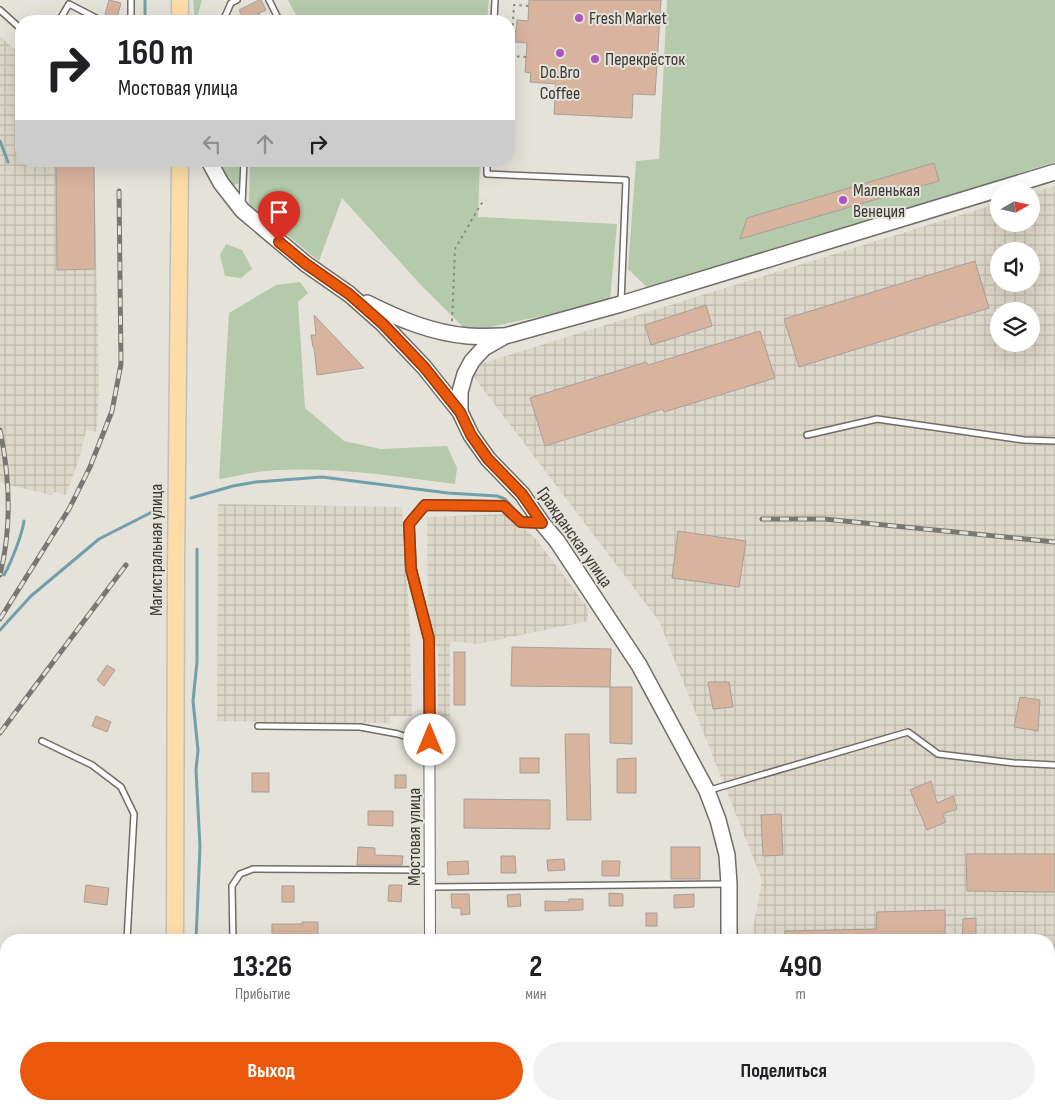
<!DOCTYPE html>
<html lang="ru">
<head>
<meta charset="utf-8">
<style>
	:root { --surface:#fff; --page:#f2f2f2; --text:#202124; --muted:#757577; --accent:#ea580c }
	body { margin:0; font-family:"Sofia Sans Condensed",sans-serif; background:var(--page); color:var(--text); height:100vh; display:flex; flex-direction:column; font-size:19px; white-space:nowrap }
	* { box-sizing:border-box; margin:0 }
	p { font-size:16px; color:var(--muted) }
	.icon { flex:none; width:28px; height:28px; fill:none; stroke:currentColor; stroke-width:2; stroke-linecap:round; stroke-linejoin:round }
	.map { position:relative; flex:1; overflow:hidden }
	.details { position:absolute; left:0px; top:934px; width:1055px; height:176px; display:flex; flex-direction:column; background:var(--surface); border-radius:20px 20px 0 0; box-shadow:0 5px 20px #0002 }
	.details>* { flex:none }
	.banner { position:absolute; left:15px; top:15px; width:500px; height:152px; border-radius:20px; box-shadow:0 5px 20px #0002; background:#fff; color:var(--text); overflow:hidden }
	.needle { width:32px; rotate:81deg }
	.controls { position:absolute; left:990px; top:182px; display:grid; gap:10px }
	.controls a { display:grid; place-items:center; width:50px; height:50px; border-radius:50%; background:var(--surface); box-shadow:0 5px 20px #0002; font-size:25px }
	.pin { position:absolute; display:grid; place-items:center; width:42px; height:42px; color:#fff; margin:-51px -21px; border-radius:50% 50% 50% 0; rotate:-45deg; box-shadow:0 0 5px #0007 }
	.pin .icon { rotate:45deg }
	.me { position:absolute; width:55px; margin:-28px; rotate:0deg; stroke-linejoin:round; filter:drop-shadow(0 0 4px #0008) }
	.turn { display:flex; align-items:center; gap:18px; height:105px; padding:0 20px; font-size:22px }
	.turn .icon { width:65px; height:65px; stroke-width:2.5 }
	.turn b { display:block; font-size:35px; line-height:42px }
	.lanes { display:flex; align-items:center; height:48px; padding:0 20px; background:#0003; justify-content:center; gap:25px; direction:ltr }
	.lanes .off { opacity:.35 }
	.eta { display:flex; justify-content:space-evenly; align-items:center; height:85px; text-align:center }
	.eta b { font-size:30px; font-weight:700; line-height:35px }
	.cta { display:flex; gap:10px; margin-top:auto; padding:10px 20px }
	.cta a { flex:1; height:58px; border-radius:30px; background:var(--accent); color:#fff; font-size:20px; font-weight:700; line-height:58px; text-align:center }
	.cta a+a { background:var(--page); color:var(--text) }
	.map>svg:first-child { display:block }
	.industrial { fill:url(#industrial-grid); fill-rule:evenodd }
	.green { fill:#b4caab }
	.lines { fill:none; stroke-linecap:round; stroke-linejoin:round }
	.stream { stroke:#729fac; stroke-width:3 }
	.building { fill:#d8b39e; stroke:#a79f9a }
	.lane-casing { stroke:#706d66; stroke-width:8 }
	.street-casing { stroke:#706d66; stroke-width:12 }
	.secondary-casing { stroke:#706d66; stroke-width:18 }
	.primary-casing { stroke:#c0bfbe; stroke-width:19 }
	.path { stroke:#8b8984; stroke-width:2; stroke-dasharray:2.5 4; stroke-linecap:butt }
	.lane { stroke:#fff; stroke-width:5 }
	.street { stroke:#fff; stroke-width:10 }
	.secondary { stroke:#fff; stroke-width:15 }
	.primary { stroke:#fddca7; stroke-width:16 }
	.rail-casing { stroke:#797773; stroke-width:5 }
	.rail { stroke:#e5e2da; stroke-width:3; stroke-dasharray:9; stroke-linecap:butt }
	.route-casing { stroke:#983908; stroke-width:12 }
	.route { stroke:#ea580c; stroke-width:9 }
	.poi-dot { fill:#ac55c3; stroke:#e5e2da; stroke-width:2 }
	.labels { text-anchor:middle; stroke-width:4; stroke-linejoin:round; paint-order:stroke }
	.poi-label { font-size:18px; fill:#393835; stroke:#e5e2da; text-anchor:start }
	.street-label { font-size:18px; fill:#393835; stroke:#e5e2da }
</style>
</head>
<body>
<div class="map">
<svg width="1055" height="1109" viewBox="0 0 1055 1109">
	<defs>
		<pattern id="industrial-grid" width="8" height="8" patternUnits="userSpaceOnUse" patternTransform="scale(1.25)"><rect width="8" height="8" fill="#dcd7c8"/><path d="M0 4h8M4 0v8" fill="none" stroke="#beb9ac"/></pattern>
	</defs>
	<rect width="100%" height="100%" fill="#e5e2da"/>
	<g class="industrial">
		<path d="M0,36L13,48H21L19,60L21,62V161H94L99,386L97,432L86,430L80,456L66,495L55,492L51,495L1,483L0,481Z"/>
		<path d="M1055,186V1109H743V1104H1049V940H751L762,880L659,621L467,368L999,203V224H1031V193ZM999,251H1031V284H999ZM999,311H1031V344H999Z"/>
		<path d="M218,504L402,507L410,629L412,716H390V723L217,721Z"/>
		<path d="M509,514L536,539L588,608V621L477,644L450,641V747L438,746V650L428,625L427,517Z"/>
	</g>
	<g class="green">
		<path d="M193,0H202L196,21H195Z"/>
		<path d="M288,0H489L487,21H299Z"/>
		<path d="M667,0H1055V162L650,290L628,269L636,161L659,159Z"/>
		<path d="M215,161H240V183L234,185L226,183Z"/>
		<path d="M250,161H480L478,217L617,224L610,301L468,332L420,284L342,198L319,261L249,204Z"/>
		<path d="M226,244L242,250L252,269L241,278L225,276L220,255Z"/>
		<path d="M300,282L308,293L298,302L305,408L344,441L381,449L447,446L457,468L455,484C396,476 336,467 276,470C257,471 238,476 219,479L229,313L276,285Z"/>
	</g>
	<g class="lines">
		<g class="stream">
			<path d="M145,21V0"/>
			<path d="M0,141L8,162"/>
			<path d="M191,498L233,486L256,482L322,477L448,493L497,496L505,499L513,508"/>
			<path d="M4,575C11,563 22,535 24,521"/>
			<path d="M0,630L31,596L99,539L156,510"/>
			<path d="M196,940L200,847L196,770L198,750L193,701L197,662V549"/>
			<path d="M0,1093L6,1098"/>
			<path d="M6,1104L8,1109"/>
			<path d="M192,1104V1109"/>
			<path d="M141,1109L155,1107"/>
		</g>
	</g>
	<g class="building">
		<path d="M109,0L121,3L117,18L105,14Z"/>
		<path d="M259,0H261L266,10L259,13L262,21H253L251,17L244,20L239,10Z"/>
		<path d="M529,0H661L655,95L633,94L632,118L554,114L556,84L530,82L531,73L525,72L527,43L515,42L517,20L528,21Z"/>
		<path d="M56,161H94L95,269L57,270Z"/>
		<path d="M934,163L939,181L740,239L747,218Z"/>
		<path d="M975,261L989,308L799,367L784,319Z"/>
		<path d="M706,305L712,326L651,345L645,325Z"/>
		<path d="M314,315L364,368L317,375L314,347H313L311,335H316Z"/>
		<path d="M760,331L775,378L664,412L663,409L545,446L530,398L646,362L648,365Z"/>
		<path d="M678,531L746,541L739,587L672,578Z"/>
		<path d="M512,647L611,649L610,687L511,686Z"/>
		<rect x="454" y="652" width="11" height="53"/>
		<path d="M107,665L115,670L104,686L97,680Z"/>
		<path d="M708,682H729L733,707L713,709Z"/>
		<path d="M610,687H632V744L610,743Z"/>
		<path d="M1020,697L1040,700L1038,731L1014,727Z"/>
		<path d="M96,716L111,722L107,732L92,726Z"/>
		<path d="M565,734H589L591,820H567Z"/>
		<rect x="520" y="758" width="19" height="15"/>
		<path d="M636,758V793H617V759Z"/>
		<rect x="252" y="773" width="17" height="19"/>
		<rect x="395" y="775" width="11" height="13"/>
		<path d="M931,781L937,803L953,796L957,809L942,814L946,822L927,830L910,790Z"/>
		<path d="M464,799L550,800V829L464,828Z"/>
		<path d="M368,811H393V826L368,825Z"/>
		<path d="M781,814L783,855L763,856L761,815Z"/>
		<path d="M358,847L375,848V855L403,856L402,865H357Z"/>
		<rect x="671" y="847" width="29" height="32"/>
		<path d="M966,854H1055V892L967,891Z"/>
		<path d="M501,856H515L516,873H501Z"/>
		<path d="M564,859L565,870L548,871L547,860Z"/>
		<path d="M468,861L469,874L448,875L447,862Z"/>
		<path d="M602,861H620L619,876H602Z"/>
		<path d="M86,885L109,888L107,905L84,902Z"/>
		<path d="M389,885H402L401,902L388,901Z"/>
		<rect x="282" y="886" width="12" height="16"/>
		<path d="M609,893L623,894V906H609Z"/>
		<path d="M451,894H469L470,914L461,915V908H452Z"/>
		<path d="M520,894L521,906L508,907L507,895Z"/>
		<path d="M694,894V907L674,908V895Z"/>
		<path d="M569,899H583V910L545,911V901L569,902Z"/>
		<path d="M945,910V940H785V931L876,929L877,912Z"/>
		<rect x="646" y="913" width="11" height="13"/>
		<path d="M976,918V940H962L963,919Z"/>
		<path d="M302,922H318V940H272V924H302Z"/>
	</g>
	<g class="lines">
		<g class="lane-casing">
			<g id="lane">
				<path d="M269,0L277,16"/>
				<path d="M0,10L21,29"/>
				<path d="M59,21L69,4L102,21"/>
				<path d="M131,21V0"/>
				<path d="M223,21L231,3L237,0"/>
				<path d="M494,21L495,0"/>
				<path d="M487,161V174L626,180L621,302"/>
				<path d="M242,204L244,161"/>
				<path d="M807,435L877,419L1024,440L1055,441"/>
				<path d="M258,726L360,727L398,734L430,745"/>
				<path d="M42,741L92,765L121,787L134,814L127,940"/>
				<path d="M710,790L908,732L938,754L1014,763L1055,765"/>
				<path d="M430,887L727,884"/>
				<path d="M233,940L232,886L240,874L253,869L430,870"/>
				<path d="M560,1104V1109"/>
				<path d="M650,1104V1109"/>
				<path d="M304,1109V1104"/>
			</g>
		</g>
		<g class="street-casing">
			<g id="street">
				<path d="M430,940L429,639L411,569L409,524L425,505L504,506L521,522L542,523"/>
				<path d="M430,1109V1104"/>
			</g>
		</g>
		<g class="secondary-casing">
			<g id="secondary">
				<path d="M209,161L221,183L242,210L306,264L349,294L383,324L424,367L460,412L471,435L488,459L522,494L542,523L557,541L639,665L707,791L718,820L727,855L729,884V940"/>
				<path d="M367,303C399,319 432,333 468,336C479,337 492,336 503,336"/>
				<path d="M460,412V392L465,374L472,361L484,348L505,336L621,304L1055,172"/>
				<path d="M728,1109L729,1104"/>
			</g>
		</g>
		<g class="primary-casing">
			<g id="primary">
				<path d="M180,0V21"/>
				<path d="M175,940L176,568L180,161"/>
				<path d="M174,1109V1104"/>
			</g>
		</g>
		<g class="path">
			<path d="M509,31H516"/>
			<path d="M526,57L511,56L514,5L529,6"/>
			<path d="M452,321L455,249L481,204L486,200"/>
			<path d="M0,1046L6,1044"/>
		</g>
		<use href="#lane" class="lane"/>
		<use href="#street" class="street"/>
		<use href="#secondary" class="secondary"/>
		<use href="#primary" class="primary"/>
		<g class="rail-casing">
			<g id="rail">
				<path d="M0,430C10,478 12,527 0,575"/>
				<path d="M762,519H824L1055,542"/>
				<path d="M0,619L69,509L90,467L112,411L121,364L119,191"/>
				<path d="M0,733L126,565"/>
			</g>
		</g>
		<use href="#rail" class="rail"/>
	</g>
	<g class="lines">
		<g class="route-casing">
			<path id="route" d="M279,242L306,264L349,294L383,324L424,367L460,412L471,435L488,459L522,494L542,523L521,522L504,506L425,505L409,524L411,569L429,639L430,740"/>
		</g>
		<use href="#route" class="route"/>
	</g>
	<g class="poi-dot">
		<circle cx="579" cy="18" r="5"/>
		<circle cx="560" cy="53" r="5"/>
		<circle cx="595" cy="59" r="5"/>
		<circle cx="843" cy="200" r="5"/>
	</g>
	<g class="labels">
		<g class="poi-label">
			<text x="589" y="24">Fresh Market</text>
			<text x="605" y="65">Перекрёсток</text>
			<text x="560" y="78" text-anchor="middle">Do.Bro<tspan x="560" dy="21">Coffee</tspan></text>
			<text x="853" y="196">Маленькая<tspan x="853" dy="21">Венеция</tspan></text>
		</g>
		<g class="street-label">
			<text transform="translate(575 537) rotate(55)" y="6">Гражданская улица</text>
			<text transform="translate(156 550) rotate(-90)" y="6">Магистральная улица</text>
			<text transform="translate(414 837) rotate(-90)" y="6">Мостовая улица</text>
		</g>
	</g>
</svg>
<div class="controls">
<a><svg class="needle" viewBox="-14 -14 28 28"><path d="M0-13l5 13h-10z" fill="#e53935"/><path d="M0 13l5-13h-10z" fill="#757577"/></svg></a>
<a><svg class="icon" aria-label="sound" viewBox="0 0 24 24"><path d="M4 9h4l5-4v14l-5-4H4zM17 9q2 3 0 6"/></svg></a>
<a><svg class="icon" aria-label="layers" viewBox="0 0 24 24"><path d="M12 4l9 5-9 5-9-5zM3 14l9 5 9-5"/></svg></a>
</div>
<div class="pin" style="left:279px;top:242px;background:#d93025"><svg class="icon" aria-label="arrive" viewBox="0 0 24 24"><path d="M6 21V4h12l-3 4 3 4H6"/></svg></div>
<svg class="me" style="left:430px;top:740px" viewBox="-20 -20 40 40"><circle r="19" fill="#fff"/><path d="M0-13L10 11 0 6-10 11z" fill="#ea580c"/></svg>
<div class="banner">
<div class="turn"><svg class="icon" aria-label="right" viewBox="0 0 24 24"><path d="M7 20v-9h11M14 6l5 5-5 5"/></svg><div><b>160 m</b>Мостовая улица</div></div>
<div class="lanes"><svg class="icon off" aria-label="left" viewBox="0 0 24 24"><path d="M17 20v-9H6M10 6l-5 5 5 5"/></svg><svg class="icon off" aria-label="ahead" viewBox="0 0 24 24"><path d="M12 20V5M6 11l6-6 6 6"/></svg><svg class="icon" aria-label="right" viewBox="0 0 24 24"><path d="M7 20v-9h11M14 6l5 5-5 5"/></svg></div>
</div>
<section class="details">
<div class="eta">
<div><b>13:26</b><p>Прибытие</p></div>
<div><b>2</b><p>мин</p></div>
<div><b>490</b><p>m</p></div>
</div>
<div class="cta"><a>Выход</a><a>Поделиться</a></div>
</section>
</div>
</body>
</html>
